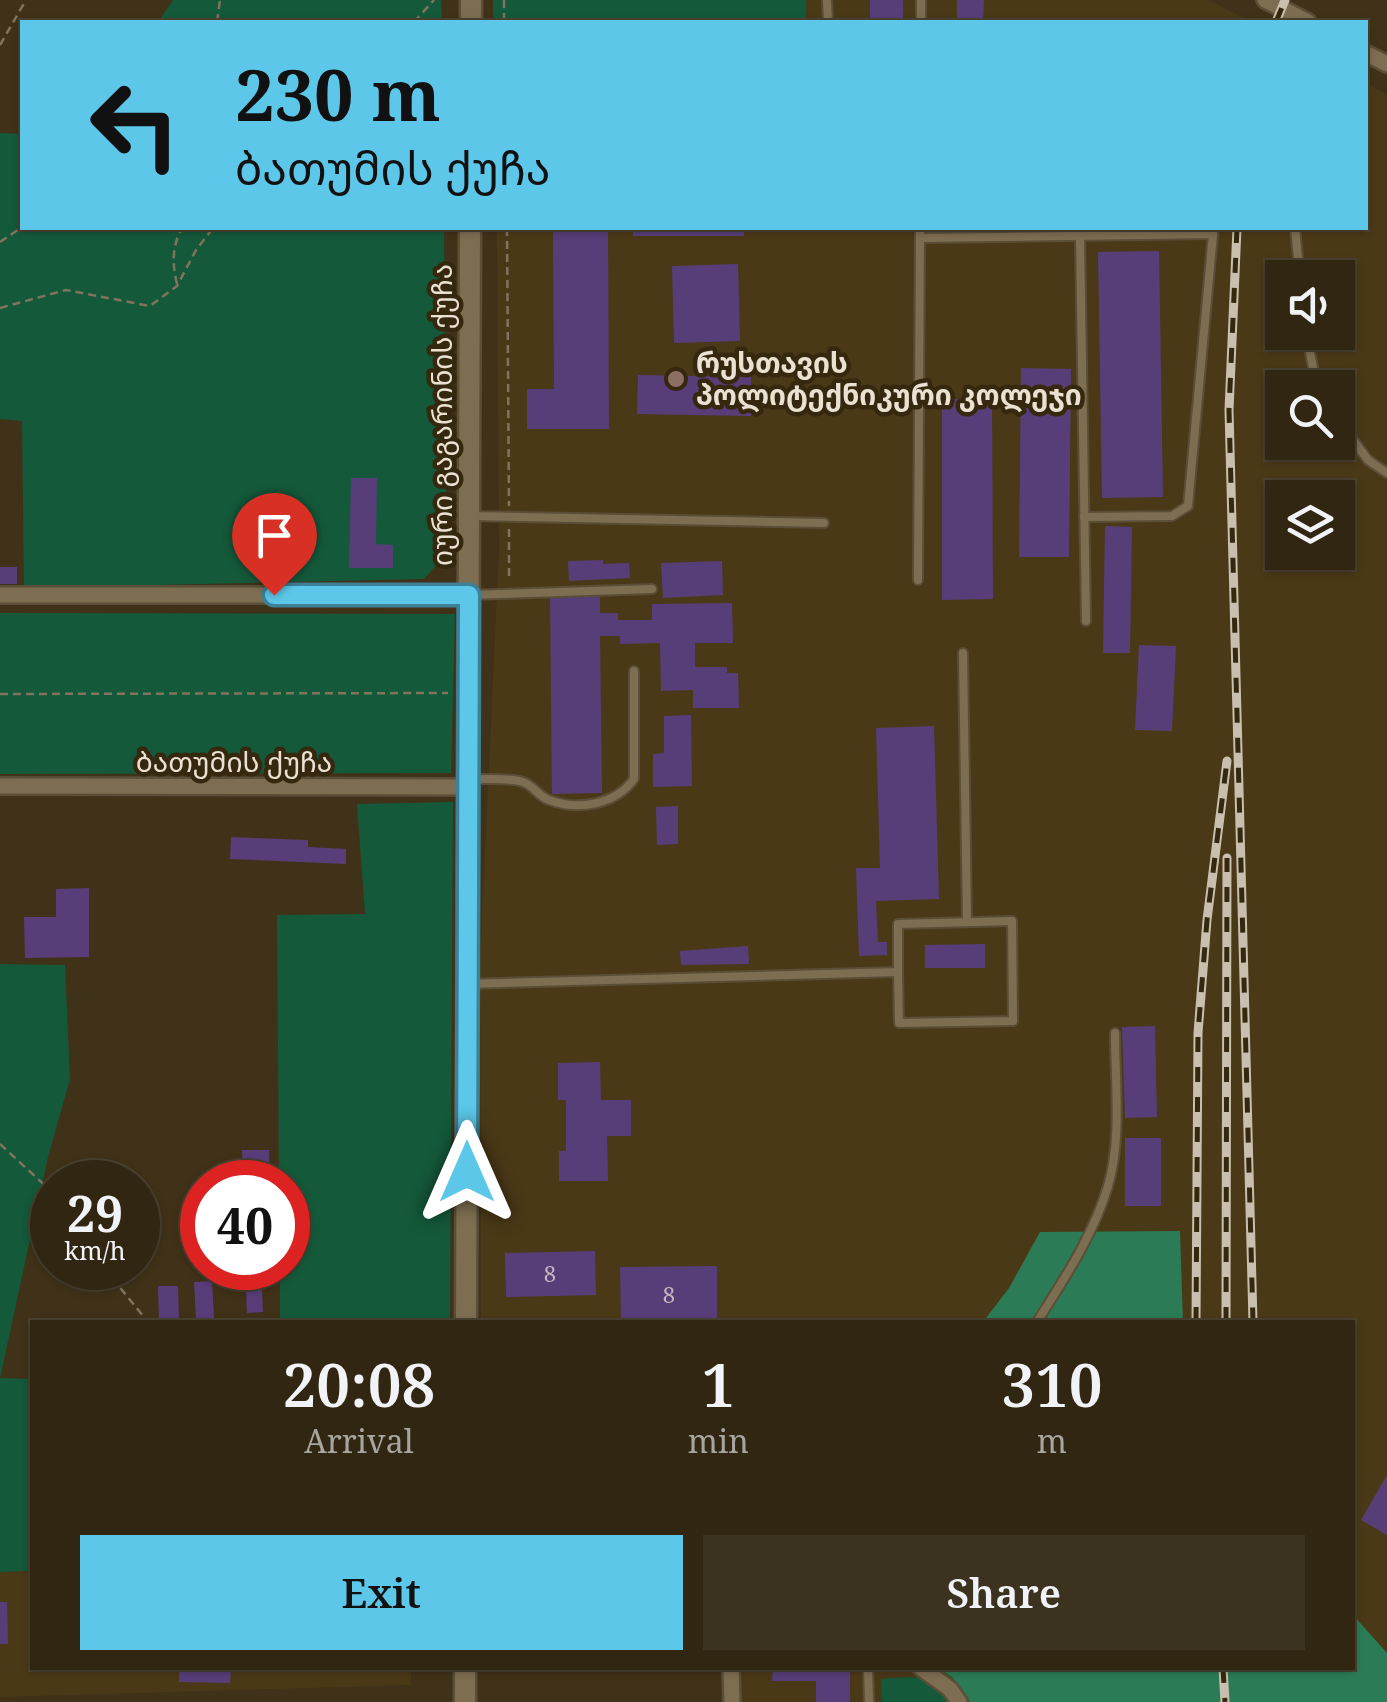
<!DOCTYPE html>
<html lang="en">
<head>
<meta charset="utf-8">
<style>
	:root { --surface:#302612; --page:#3c3220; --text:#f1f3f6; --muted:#a8a59f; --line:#4b4332; --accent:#5cc7e8 }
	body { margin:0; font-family:"Noto Serif","Noto Sans Georgian",serif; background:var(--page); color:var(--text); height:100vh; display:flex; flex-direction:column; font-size:38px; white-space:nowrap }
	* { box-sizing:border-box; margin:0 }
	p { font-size:32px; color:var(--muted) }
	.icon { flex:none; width:55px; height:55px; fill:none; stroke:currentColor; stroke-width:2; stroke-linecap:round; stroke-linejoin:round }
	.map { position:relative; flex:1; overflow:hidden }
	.details { position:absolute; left:30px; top:1320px; width:1325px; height:350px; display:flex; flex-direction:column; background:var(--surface); border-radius:0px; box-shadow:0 2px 8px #0004,0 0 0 2px var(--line) }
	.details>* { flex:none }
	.hud { position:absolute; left:20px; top:20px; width:1348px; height:210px; border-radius:0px; box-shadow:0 2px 8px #0004,0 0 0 2px var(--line); background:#5cc7e8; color:#111; overflow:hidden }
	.fabs { position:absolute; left:1265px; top:260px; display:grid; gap:20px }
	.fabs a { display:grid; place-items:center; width:90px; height:90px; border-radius:0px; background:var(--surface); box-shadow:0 2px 8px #0004,0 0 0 2px var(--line); font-size:50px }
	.speed { position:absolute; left:30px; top:1160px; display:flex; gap:20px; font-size:50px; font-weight:700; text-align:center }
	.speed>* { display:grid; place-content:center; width:130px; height:130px; border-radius:50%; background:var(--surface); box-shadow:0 2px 8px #0004,0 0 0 2px var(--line); line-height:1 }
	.speed small { font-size:25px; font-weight:400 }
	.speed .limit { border:15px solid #d22; background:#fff; color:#111 }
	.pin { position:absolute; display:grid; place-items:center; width:85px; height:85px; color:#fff; margin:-102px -42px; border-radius:50% 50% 50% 0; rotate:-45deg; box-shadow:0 0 10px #0007 }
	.pin .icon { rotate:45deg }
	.me { position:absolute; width:110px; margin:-55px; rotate:0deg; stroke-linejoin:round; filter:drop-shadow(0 0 8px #0008) }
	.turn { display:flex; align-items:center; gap:35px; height:210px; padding:0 50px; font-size:45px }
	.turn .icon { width:130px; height:130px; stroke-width:2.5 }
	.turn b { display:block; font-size:70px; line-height:85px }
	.eta { display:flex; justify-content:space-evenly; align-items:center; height:170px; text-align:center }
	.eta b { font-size:60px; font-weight:600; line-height:70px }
	.cta { display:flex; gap:20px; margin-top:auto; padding:20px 50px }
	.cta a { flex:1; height:115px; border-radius:0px; background:var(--accent); color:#111; font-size:40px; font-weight:600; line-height:115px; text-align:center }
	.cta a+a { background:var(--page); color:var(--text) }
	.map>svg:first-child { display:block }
	.built { fill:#4a3917; fill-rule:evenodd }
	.green { fill:#14593a }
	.forest { fill:#2b7c56 }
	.building { fill:#583e79 }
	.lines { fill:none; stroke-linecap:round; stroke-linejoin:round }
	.service-casing { stroke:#5a4e37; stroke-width:12 }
	.minor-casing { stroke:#5a4e37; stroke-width:20 }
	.tertiary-casing { stroke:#5a4e37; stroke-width:25 }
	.path { stroke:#80745e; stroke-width:2.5; stroke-dasharray:8 5; stroke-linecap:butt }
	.service { stroke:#7d6d51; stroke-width:8 }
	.minor { stroke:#7d6d51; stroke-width:15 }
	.tertiary { stroke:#7d6d51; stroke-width:20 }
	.rail-casing { stroke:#c9bfae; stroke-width:9 }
	.rail { stroke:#36280e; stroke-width:5; stroke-dasharray:15; stroke-linecap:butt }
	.route-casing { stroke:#3c8197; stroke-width:25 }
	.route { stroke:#5cc7e8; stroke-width:18 }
	.education-dot { fill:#8d6e63; stroke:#36280e; stroke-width:4 }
	.labels { text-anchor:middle; stroke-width:9; stroke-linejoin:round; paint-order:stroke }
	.number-label { font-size:22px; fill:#c6b8bc }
	.poi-label { font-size:28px; font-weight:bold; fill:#eae1d2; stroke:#36280e; text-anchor:start }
	.street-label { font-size:28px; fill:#eae1d2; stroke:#36280e }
</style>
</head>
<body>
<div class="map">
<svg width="1387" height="1702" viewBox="0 0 1387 1702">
	<rect width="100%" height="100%" fill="#403218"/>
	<g class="built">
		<path d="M806,0H1209L1251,22H806Z"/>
		<path d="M1365,83L1387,95V1702H729L728,1668H1352V1322H481L480,963L499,550L497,228H1365ZM1282,278H1338V332H1282ZM1282,388H1338V442H1282ZM1282,498H1338V552H1282Z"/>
		<path d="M32,1534V1668H411V1685L0,1697V1572L31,1571Z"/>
	</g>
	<g class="green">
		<path d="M173,0H441L442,22H158Z"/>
		<rect x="493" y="0" width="313" height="22"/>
		<path d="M0,133L22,134V228H444L447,553L424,579L24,588L22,421L0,419Z"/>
		<path d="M0,613L455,614L451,773L0,774Z"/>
		<path d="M453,802L450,1322H280V1268H288V1182H279L277,915L365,914L357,804Z"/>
		<path d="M0,964L65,965L70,1079L48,1157L0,1378L32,1379L31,1571L0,1572Z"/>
		<path d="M907,1677L930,1679L950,1702H882L881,1679Z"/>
	</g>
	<g class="forest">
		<path d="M1180,1231L1183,1322H983L1009,1288L1040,1232Z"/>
		<path d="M1353,1615L1387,1653V1702H970L953,1678L939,1668H1352Z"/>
	</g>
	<g class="building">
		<rect x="870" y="0" width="33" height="22"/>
		<path d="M957,0H984L983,22H957Z"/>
		<path d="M553,228H608L609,429H527V389H554Z"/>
		<rect x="633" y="228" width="111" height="8"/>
		<path d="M1159,251L1163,497L1102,498L1098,252Z"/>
		<path d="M738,264L740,341L674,343L672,266Z"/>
		<path d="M1021,368L1071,369L1069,557H1019Z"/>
		<path d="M638,375L751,377V416L637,414Z"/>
		<path d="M942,399H992L993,599L942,600Z"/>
		<path d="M351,478H377L376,544L393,545V568H349Z"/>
		<path d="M1105,526L1132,527L1130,653H1103Z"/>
		<path d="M603,560V564L629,563L630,578L569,581L568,561Z"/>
		<path d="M722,561L723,595L663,598L661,563Z"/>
		<rect x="0" y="567" width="17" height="17"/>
		<path d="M550,595H600V613H618V620H652V604L732,603L733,643H695V667H727V673H738L739,708H693V690L661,691L660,643L620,644V636H600L602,793L552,794Z"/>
		<path d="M1139,645L1176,646L1172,731L1135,730Z"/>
		<path d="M691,715L692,786L653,787V754L664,753V716Z"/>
		<path d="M934,726L939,899L876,901L878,942H887V955L859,956L856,868H880L876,728Z"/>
		<path d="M678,806V844L657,845L656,807Z"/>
		<path d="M231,837L308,840V847L346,849V864L230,859Z"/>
		<path d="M89,888V957L25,958L24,917H56V889Z"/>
		<path d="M985,944V968H925V945Z"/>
		<path d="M748,946L749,964L681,965L680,951Z"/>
		<path d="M1155,1026L1157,1117L1125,1118L1122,1027Z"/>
		<path d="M600,1062L601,1100H631V1136H607L608,1181H559V1151H566V1100H558V1063Z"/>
		<rect x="1125" y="1138" width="36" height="68"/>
		<path d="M242,1150H269L270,1182H243Z"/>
		<path d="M595,1251L596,1295L506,1297L505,1253Z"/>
		<path d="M717,1266V1322H621L620,1267Z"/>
		<path d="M245,1268H261L263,1312L247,1313Z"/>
		<path d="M212,1281L214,1318L196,1319L194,1282Z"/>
		<path d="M158,1286H178L179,1322H159Z"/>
		<path d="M1387,1475V1535L1361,1520Z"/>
		<path d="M0,1602H7L8,1644H0Z"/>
		<path d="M179,1668H231L230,1683L179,1682Z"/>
		<path d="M773,1668H850V1702H816V1681H772Z"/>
	</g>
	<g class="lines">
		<g class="service-casing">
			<g id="service">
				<path d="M827,0L828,22"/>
				<path d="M921,22V0"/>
				<path d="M1295,228L1300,278"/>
				<path d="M1080,236L1086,621"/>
				<path d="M920,238L1213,234L1188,506L1172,516L1084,517"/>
				<path d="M1306,332L1317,388"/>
				<path d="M1338,420L1368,460L1387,473"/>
				<path d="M469,516L824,523"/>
				<path d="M918,580L920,228"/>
				<path d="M469,595L652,589"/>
				<path d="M963,653L967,922"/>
				<path d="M468,779C484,780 508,777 523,782C533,785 539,797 549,800C578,811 615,805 634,779V671"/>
				<path d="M467,984L898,972V924L1012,921L1013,1021L899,1023L898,972"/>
				<path d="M1037,1322C1064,1279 1093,1236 1108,1186C1122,1139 1115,1082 1115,1033"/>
				<path d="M868,1668L869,1702"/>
			</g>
		</g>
		<g class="minor-casing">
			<g id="minor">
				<path d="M1265,0L1308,22"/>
				<path d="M1365,53L1387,64"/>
				<path d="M0,595H469"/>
				<path d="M0,786L468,787"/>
				<path d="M731,1668L732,1702"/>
				<path d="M921,1668L950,1689L959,1702"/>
			</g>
		</g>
		<g class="tertiary-casing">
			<g id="tertiary">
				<path d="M471,22V0"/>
				<path d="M466,1322L470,228"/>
				<path d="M465,1702V1668"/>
			</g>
		</g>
		<g class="path">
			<path d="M504,0V22"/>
			<path d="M217,22L220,0"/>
			<path d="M414,22L434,0"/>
			<path d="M0,45L26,0"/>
			<path d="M507,228L509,506"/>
			<path d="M0,242L22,227"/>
			<path d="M177,284C172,264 172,246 182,228"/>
			<path d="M0,308L66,290L150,306L177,286L196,250L213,228"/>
			<path d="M509,529V581"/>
			<path d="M0,694L448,693"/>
			<path d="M0,1144L52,1192"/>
			<path d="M104,1268L148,1322"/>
		</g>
		<use href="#service" class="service"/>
		<use href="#minor" class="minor"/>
		<use href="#tertiary" class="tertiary"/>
		<g class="rail-casing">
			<g id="rail">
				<path d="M1276,22L1285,0"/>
				<path d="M1237,228L1229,410L1253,1322"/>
				<path d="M1196,1322L1198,1033L1207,920L1227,761"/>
				<path d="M1226,1322L1227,858"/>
				<path d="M1223,1668L1225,1702"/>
			</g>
		</g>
		<use href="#rail" class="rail"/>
	</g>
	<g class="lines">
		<g class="route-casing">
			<path id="route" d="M274,595H469L467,1172"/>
		</g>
		<use href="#route" class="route"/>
	</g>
	<circle class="education-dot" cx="676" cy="379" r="10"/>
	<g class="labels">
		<g class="number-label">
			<text x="550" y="1282">8</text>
			<text x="669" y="1303">8</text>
		</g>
		<g class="poi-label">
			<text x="696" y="373">რუსთავის<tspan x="696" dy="32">პოლიტექნიკური კოლეჯი</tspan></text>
		</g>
		<g class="street-label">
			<text transform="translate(442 415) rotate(-90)" y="10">იური გაგარინის ქუჩა</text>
			<text x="234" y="772">ბათუმის ქუჩა</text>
		</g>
	</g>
</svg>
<div class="fabs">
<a><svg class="icon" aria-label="sound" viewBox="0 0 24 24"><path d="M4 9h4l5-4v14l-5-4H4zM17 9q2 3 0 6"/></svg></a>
<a><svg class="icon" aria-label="search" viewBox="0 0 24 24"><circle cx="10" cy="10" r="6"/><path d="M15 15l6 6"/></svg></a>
<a><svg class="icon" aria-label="layers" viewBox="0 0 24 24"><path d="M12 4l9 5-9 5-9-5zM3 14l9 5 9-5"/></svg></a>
</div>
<div class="speed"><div>29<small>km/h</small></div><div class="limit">40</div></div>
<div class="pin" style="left:274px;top:595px;background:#d93025"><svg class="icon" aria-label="arrive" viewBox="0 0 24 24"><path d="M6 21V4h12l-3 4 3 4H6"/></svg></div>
<svg class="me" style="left:467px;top:1172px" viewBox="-20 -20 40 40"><path d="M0-17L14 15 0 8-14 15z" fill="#5cc7e8" stroke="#fff" stroke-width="4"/></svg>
<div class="hud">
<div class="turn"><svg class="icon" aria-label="left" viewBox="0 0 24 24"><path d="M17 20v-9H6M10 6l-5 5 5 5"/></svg><div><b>230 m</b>ბათუმის ქუჩა</div></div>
</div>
<section class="details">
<div class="eta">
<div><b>20:08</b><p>Arrival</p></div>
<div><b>1</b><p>min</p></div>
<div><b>310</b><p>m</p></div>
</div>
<div class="cta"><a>Exit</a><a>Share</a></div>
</section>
</div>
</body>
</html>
